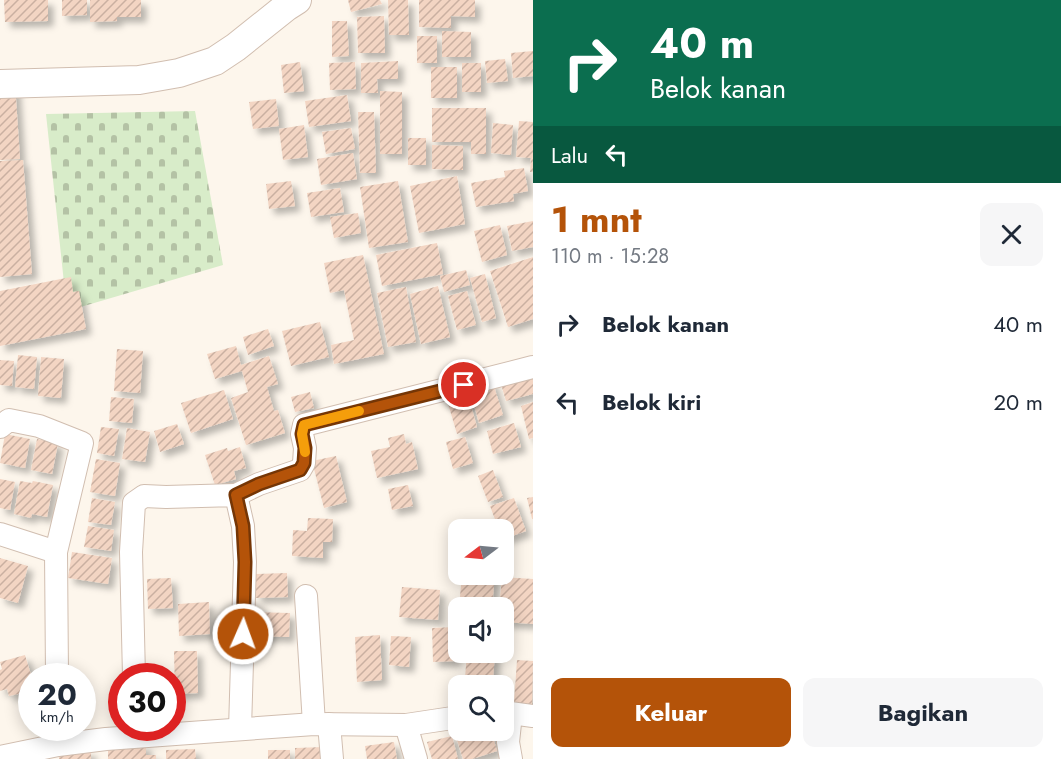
<!DOCTYPE html>
<html lang="id">
<head>
<meta charset="utf-8">
<style>
	:root { --surface:#fff; --page:#f6f6f7; --text:#1f2937; --muted:#747a83; --accent:#b45309 }
	body { margin:0; font-family:Jost,sans-serif; background:var(--page); color:var(--text); height:100vh; display:flex; flex-direction:column; font-size:22px; white-space:nowrap }
	* { box-sizing:border-box; margin:0 }
	p { font-size:20px; color:var(--muted) }
	.icon { flex:none; width:33px; height:33px; fill:none; stroke:currentColor; stroke-width:2; stroke-linecap:round; stroke-linejoin:round }
	.map { position:relative; flex:1; overflow:hidden }
	.drawer { display:flex; flex-direction:column; background:var(--surface); width:528px }
	.drawer>* { flex:none }
	.hud { background:#0b6e4f; color:#fff; overflow:hidden }
	.needle { width:39px; rotate:254deg }
	.controls { position:absolute; left:448px; top:519px; display:grid; gap:12px }
	.controls a { display:grid; place-items:center; width:66px; height:66px; border-radius:12px; background:var(--surface); box-shadow:0 3px 15px #0003; font-size:30px }
	.speed { position:absolute; left:18px; top:663px; display:flex; gap:12px; font-size:30px; font-weight:700; text-align:center }
	.speed>* { display:grid; place-content:center; width:78px; height:78px; border-radius:50%; background:var(--surface); box-shadow:0 3px 15px #0003; line-height:1 }
	.speed small { font-size:15px; font-weight:400 }
	.speed .limit { border:9px solid #d22; background:#fff; color:#111 }
	.pin { position:absolute; display:grid; place-items:center; width:51px; height:51px; color:#fff; margin:-26px; border:3px solid #fff; border-radius:50%; box-shadow:0 2px 6px #0007 }
	.me { position:absolute; width:66px; margin:-33px; rotate:2deg; stroke-linejoin:round; filter:drop-shadow(0 0 4px #0008) }
	.turn { display:flex; align-items:center; gap:21px; height:126px; padding:0 18px; font-size:27px }
	.turn .icon { width:78px; height:78px; stroke-width:2.5 }
	.turn b { display:block; font-size:42px; line-height:51px }
	.then { display:flex; align-items:center; height:57px; padding:0 18px; background:#0003; gap:12px; font-size:22px }
	.round { display:grid; place-items:center; flex:none; width:63px; height:63px; border-radius:12px; background:var(--page) }
	.head { display:flex; align-items:center; justify-content:space-between; height:102px; padding:0 18px }
	h1 { font-size:36px; font-weight:700; line-height:45px; color:var(--accent) }
	.action { display:flex; gap:12px; margin-top:auto; padding:12px 18px }
	.action a { flex:1; height:69px; border-radius:12px; background:var(--accent); color:#fff; font-size:24px; font-weight:700; line-height:69px; text-align:center }
	.action a+a { background:var(--page); color:var(--text) }
	ul { padding:0; list-style:none }
	li { display:flex; align-items:center; gap:18px; height:78px; padding:0 18px }
	li div { flex:1 }
	li b { display:block; font-size:22px }
	li em { font-style:normal }
	main { display:flex; flex:1; min-height:0 }
	.map>svg:first-child { display:block }
	.cemetery { fill:url(#cemetery-stones) }
	.building { fill:url(#building-hatch); filter:url(#shadow) }
	.lines { fill:none; stroke-linecap:round; stroke-linejoin:round }
	.minor-casing { stroke:#d1beb0; stroke-width:24 }
	.tertiary-casing { stroke:#d1beb0; stroke-width:30 }
	.minor { stroke:#fff; stroke-width:22 }
	.tertiary { stroke:#fff; stroke-width:28 }
	.route-casing { stroke:#753606; stroke-width:15 }
	.route { stroke:#b45309; stroke-width:10 }
	.slow { stroke:#f59e0b; stroke-width:10 }
</style>
</head>
<body>
<main>
<div class="map">
<svg width="533" height="759" viewBox="0 0 533 759">
	<defs>
		<pattern id="cemetery-stones" width="16" height="16" patternUnits="userSpaceOnUse" patternTransform="scale(1.5)"><rect width="16" height="16" fill="#d8ecc9"/><path d="M2 7V4a2 2 0 0 1 4 0v3zM10 15v-3a2 2 0 0 1 4 0v3z" fill="#b4c2a5"/></pattern>
		<pattern id="building-hatch" width="6" height="6" patternUnits="userSpaceOnUse" patternTransform="scale(1.5)"><rect width="6" height="6" fill="#f3d5c3"/><path d="M-1 1l2-2M0 6l6-6M5 7l2-2" fill="none" stroke="#cab0a1"/></pattern>
		<filter id="shadow"><feDropShadow dx="5.5" dy="5.5" stdDeviation="3" flood-color="#0004"/></filter>
	</defs>
	<rect width="100%" height="100%" fill="#fdf6ec"/>
	<path class="cemetery" d="M195,111L223,265L67,311L46,114Z"/>
	<g class="building">
		<path d="M4,0H48V21L5,22Z"/>
		<path d="M62,0H87V15L62,16Z"/>
		<path d="M90,0H141V17H117V21L90,22Z"/>
		<path d="M348,0H380L382,4L351,12Z"/>
		<path d="M388,0H408L409,35H389Z"/>
		<path d="M419,0H475V17L451,16V28L419,27Z"/>
		<path d="M384,16L385,53H358L357,17Z"/>
		<path d="M332,21H347L349,56L332,57Z"/>
		<path d="M442,31L471,32V57H442Z"/>
		<rect x="417" y="36" width="20" height="27"/>
		<path d="M533,51V76L513,78L511,53Z"/>
		<path d="M505,59L508,81L487,83L485,61Z"/>
		<path d="M398,61V79H377L378,93H361V63Z"/>
		<path d="M300,62L304,91L284,93L281,65Z"/>
		<path d="M355,62L356,89L330,90L329,63Z"/>
		<rect x="462" y="63" width="19" height="29"/>
		<rect x="431" y="67" width="26" height="31"/>
		<path d="M15,84L20,159L0,160V85Z"/>
		<path d="M380,91L402,92V154H380Z"/>
		<path d="M347,95L351,121L309,127L305,101Z"/>
		<path d="M276,99L279,126L253,129L249,102Z"/>
		<path d="M432,108H486V154H471V142H432Z"/>
		<path d="M358,112H374L376,173H360Z"/>
		<path d="M519,121L533,122V172H530L531,158L516,157Z"/>
		<path d="M493,123L513,125L511,155L491,153Z"/>
		<path d="M304,125L308,157L283,160L279,129Z"/>
		<path d="M351,128L355,149L326,154L322,132Z"/>
		<rect x="408" y="138" width="18" height="27"/>
		<path d="M432,145L463,146V170L432,169Z"/>
		<path d="M353,153L357,179L321,185L317,159Z"/>
		<path d="M23,160L32,274L0,277V161Z"/>
		<path d="M524,168L528,191L513,194L514,201L476,207L471,183L505,177L504,171Z"/>
		<path d="M457,176L465,224L419,233L410,186Z"/>
		<path d="M291,181L295,206L269,209L266,184Z"/>
		<path d="M398,181L408,242L369,248L360,187Z"/>
		<path d="M340,188L344,212L311,217L307,193Z"/>
		<path d="M358,213L361,233L334,238L330,217Z"/>
		<path d="M533,221V247L512,251L507,226Z"/>
		<path d="M500,225L507,255L482,262L474,231Z"/>
		<path d="M437,243L443,274L382,286L376,255Z"/>
		<path d="M363,255L384,354L334,364L331,345L354,340L344,290L330,293L324,263Z"/>
		<path d="M533,257V319L508,327L490,271Z"/>
		<path d="M466,270L470,285L444,292L440,276Z"/>
		<path d="M485,274L496,318L482,322L470,278Z"/>
		<path d="M71,277L73,292L79,291L86,329L0,346V291Z"/>
		<path d="M438,286L450,337L421,344L410,294Z"/>
		<path d="M406,287L416,342L388,347L377,293Z"/>
		<path d="M467,291L476,325L457,330L448,296Z"/>
		<path d="M320,322L329,357L291,366L282,331Z"/>
		<path d="M268,329L274,346L248,355L243,337Z"/>
		<path d="M236,346L241,365L269,356L278,384L267,387L274,411L278,410L285,433L246,445L231,398L248,392L242,371L215,379L207,354Z"/>
		<path d="M117,349L143,351L140,393L114,391Z"/>
		<path d="M18,355L37,357L34,389L15,387Z"/>
		<path d="M41,357L64,359L61,398L38,396Z"/>
		<path d="M0,360L14,361L12,386L0,385Z"/>
		<path d="M533,378V394L506,401L500,381Z"/>
		<path d="M492,380L503,415L479,423L469,387Z"/>
		<path d="M224,390L233,419L191,433L181,403Z"/>
		<path d="M467,391L477,427L457,434L446,397Z"/>
		<path d="M310,392L314,408L295,412L291,397Z"/>
		<path d="M111,397L134,399L132,423L109,421Z"/>
		<path d="M533,402V438L529,439L521,406Z"/>
		<path d="M514,423L521,447L493,454L487,431Z"/>
		<path d="M177,424L184,444L160,452L154,431Z"/>
		<path d="M101,427L119,429L114,456L97,453Z"/>
		<path d="M127,428L150,432L145,462L122,459Z"/>
		<path d="M5,434L30,439L25,468L0,463Z"/>
		<path d="M404,434L406,444L412,442L418,469L377,478L371,451L390,447L388,438Z"/>
		<path d="M465,437L473,463L453,469L446,442Z"/>
		<path d="M37,439L58,443L52,474L31,470Z"/>
		<path d="M240,447L246,468L234,471L236,479L215,485L205,455L227,448L228,451Z"/>
		<path d="M336,456L347,502L324,508L312,461Z"/>
		<path d="M96,459L120,463L115,496L90,492Z"/>
		<path d="M493,470L503,497L488,502L478,476Z"/>
		<path d="M0,479L15,482L10,510L0,508Z"/>
		<path d="M20,481L32,483L33,481L53,485L47,517L32,514L31,518L14,514Z"/>
		<path d="M408,485L413,506L392,510L388,489Z"/>
		<path d="M533,497V519H532L527,498Z"/>
		<path d="M92,498L115,502L111,525L88,522Z"/>
		<path d="M514,498L526,531L504,539V530H499L490,506Z"/>
		<path d="M308,518L333,519L332,542H323V558L292,556L293,530L307,531Z"/>
		<path d="M88,526L114,530L111,551L84,547Z"/>
		<path d="M72,552L112,558L108,584L68,578Z"/>
		<path d="M0,558L28,566L18,603L0,598Z"/>
		<path d="M287,573L288,597L256,598V574Z"/>
		<path d="M462,574H495L492,608H459Z"/>
		<path d="M502,577L533,579V624L504,622V608H499Z"/>
		<path d="M171,578L173,608L148,609L147,579Z"/>
		<path d="M402,587L440,590L438,620L399,617Z"/>
		<path d="M209,602L210,634L179,636L178,604Z"/>
		<path d="M251,612L290,613L289,637L251,636Z"/>
		<path d="M454,627L456,661L433,662L432,628Z"/>
		<path d="M380,635L382,680L357,682L355,637Z"/>
		<path d="M391,636L411,637L409,667L389,665Z"/>
		<path d="M174,651H197L198,693L175,694Z"/>
		<path d="M467,652H495L493,680L465,678Z"/>
		<path d="M25,655L32,678V691L9,696L7,689L0,691V670L2,669L0,662Z"/>
		<path d="M517,660L533,661L532,704L514,703Z"/>
		<path d="M477,730H491L497,751L472,759H463L456,737Z"/>
		<path d="M452,736L458,759H432L427,742Z"/>
		<path d="M394,742L397,759H367L365,746Z"/>
		<path d="M146,745V755H156V759H108V750H119L118,746Z"/>
		<path d="M324,747L325,759H295V748Z"/>
		<path d="M195,749L196,759H166V750Z"/>
		<rect x="268" y="750" width="22" height="9"/>
		<path d="M91,751V759H59V752Z"/>
	</g>
	<g class="lines">
		<g class="minor-casing">
			<g id="minor">
				<path d="M0,427L9,420L39,426L82,443L56,552L57,676"/>
				<path d="M236,495L259,484L300,470L304,463L305,448L302,434L304,425L533,367"/>
				<path d="M0,534L56,552"/>
				<path d="M306,596L314,724"/>
				<path d="M134,676L131,552L134,503L144,496L166,497L236,495L243,526L245,562L240,729"/>
				<path d="M504,712L533,716"/>
				<path d="M511,714L508,742L511,759"/>
				<path d="M329,724L332,759"/>
				<path d="M406,725L416,759"/>
				<path d="M0,757L58,745L106,739L314,724L406,725L459,717"/>
			</g>
		</g>
		<g class="tertiary-casing">
			<path id="tertiary" d="M0,84L139,80L179,73L215,61L236,47L286,7L297,0"/>
		</g>
		<use href="#minor" class="minor"/>
		<use href="#tertiary" class="tertiary"/>
	</g>
	<g class="lines">
		<g class="route-casing">
			<path id="route" d="M243,634L245,562L243,526L236,495L259,484L300,470L304,463L305,448L302,434L304,425L464,385"/>
		</g>
		<use href="#route" class="route"/>
		<path class="slow" d="M305,452L302,434L304,425L359,411"/>
	</g>
</svg>
<div class="controls">
<a><svg class="needle" viewBox="-14 -14 28 28"><path d="M0-13l5 13h-10z" fill="#e53935"/><path d="M0 13l5-13h-10z" fill="#747a83"/></svg></a>
<a><svg class="icon" aria-label="sound" viewBox="0 0 24 24"><path d="M4 9h4l5-4v14l-5-4H4zM17 9q2 3 0 6"/></svg></a>
<a><svg class="icon" aria-label="search" viewBox="0 0 24 24"><circle cx="10" cy="10" r="6"/><path d="M15 15l6 6"/></svg></a>
</div>
<div class="speed"><div>20<small>km/h</small></div><div class="limit">30</div></div>
<div class="pin" style="left:464px;top:385px;background:#d93025"><svg class="icon" aria-label="arrive" viewBox="0 0 24 24"><path d="M6 21V4h12l-3 4 3 4H6"/></svg></div>
<svg class="me" style="left:243px;top:634px" viewBox="-20 -20 40 40"><circle r="17" fill="#b45309" stroke="#fff" stroke-width="3"/><path d="M0-11L8 9 0 5-8 9z" fill="#fff"/></svg>
</div>
<section class="drawer">
<div class="hud">
<div class="turn"><svg class="icon" aria-label="right" viewBox="0 0 24 24"><path d="M7 20v-9h11M14 6l5 5-5 5"/></svg><div><b>40 m</b>Belok kanan</div></div>
<div class="then">Lalu<svg class="icon" aria-label="left" viewBox="0 0 24 24"><path d="M17 20v-9H6M10 6l-5 5 5 5"/></svg></div>
</div>
<div class="head"><div><h1>1 mnt</h1><p>110 m · 15:28</p></div><a class="round"><svg class="icon" aria-label="close" viewBox="0 0 24 24"><path d="M6 6l12 12M18 6L6 18"/></svg></a></div>
<ul>
<li><svg class="icon" aria-label="right" viewBox="0 0 24 24"><path d="M7 20v-9h11M14 6l5 5-5 5"/></svg><div><b>Belok kanan</b></div><em>40 m</em></li>
<li><svg class="icon" aria-label="left" viewBox="0 0 24 24"><path d="M17 20v-9H6M10 6l-5 5 5 5"/></svg><div><b>Belok kiri</b></div><em>20 m</em></li>
</ul>
<div class="action"><a>Keluar</a><a>Bagikan</a></div>
</section>
</main>
</body>
</html>
